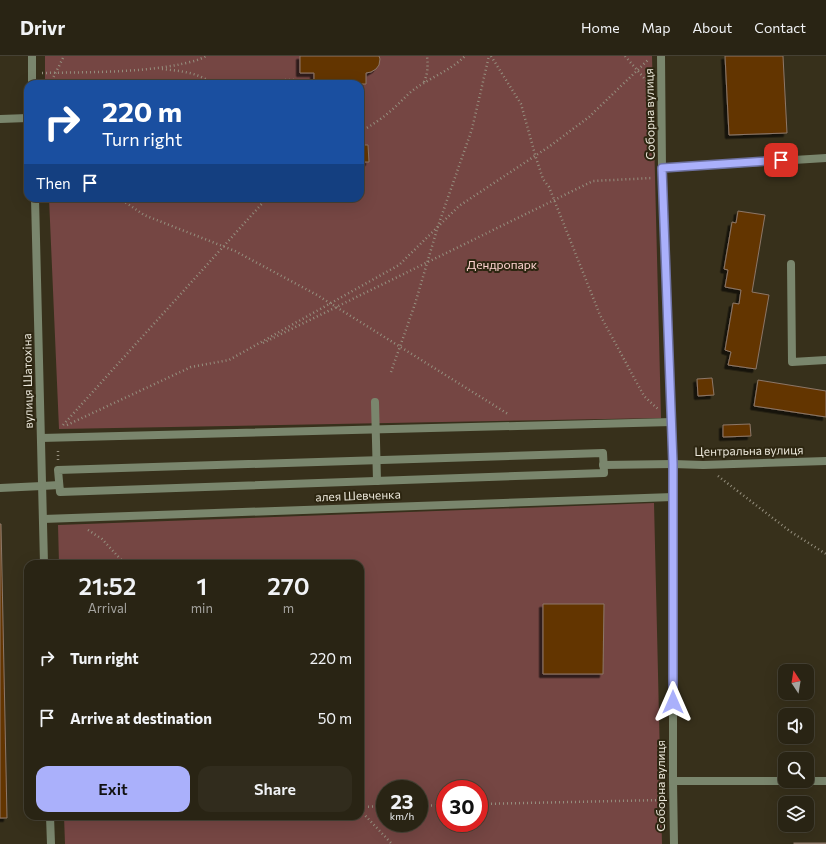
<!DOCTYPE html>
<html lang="en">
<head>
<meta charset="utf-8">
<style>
	:root { --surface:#292414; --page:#312c1d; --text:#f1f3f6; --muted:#a5a4a0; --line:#454134; --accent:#aab0fb }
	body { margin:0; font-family:Commissioner,sans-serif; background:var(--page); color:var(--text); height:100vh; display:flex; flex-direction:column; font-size:15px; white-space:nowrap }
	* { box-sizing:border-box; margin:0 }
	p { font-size:13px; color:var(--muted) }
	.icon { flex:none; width:22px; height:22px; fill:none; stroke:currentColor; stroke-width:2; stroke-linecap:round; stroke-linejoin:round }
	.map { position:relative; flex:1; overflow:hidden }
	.details { position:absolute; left:24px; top:504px; width:340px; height:260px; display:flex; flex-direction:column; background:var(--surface); border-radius:12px; box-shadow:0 4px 16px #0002,0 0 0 1px var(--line) }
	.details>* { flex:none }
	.hud { position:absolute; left:24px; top:24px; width:340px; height:122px; border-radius:12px; box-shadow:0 4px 16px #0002,0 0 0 1px var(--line); background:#1a4fa0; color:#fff; overflow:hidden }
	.needle { width:26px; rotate:348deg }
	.buttons { position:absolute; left:778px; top:608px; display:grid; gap:8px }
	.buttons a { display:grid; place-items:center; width:36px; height:36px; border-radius:8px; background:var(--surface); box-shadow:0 4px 16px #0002,0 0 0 1px var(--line); font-size:20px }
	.speed { position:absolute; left:376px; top:724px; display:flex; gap:8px; font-size:20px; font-weight:700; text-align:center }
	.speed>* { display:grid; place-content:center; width:52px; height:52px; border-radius:50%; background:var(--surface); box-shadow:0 4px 16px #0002,0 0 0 1px var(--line); line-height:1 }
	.speed small { font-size:10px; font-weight:400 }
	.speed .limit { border:6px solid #d22; background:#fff; color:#111 }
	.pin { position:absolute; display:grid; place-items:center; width:34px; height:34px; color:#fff; margin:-17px; border-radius:8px; box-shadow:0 2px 6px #0006 }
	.me { position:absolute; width:44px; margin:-22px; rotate:0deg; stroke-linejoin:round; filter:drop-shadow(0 0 3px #0008) }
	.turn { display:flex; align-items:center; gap:14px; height:84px; padding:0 12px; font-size:18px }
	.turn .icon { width:52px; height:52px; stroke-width:2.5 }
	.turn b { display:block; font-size:28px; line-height:34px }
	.then { display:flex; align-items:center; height:38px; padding:0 12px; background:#0003; gap:8px; font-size:15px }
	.eta { display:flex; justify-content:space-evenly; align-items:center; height:68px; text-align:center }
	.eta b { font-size:24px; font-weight:600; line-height:28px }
	.action { display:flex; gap:8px; margin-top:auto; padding:8px 12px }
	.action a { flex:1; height:46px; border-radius:12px; background:var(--accent); color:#111; font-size:16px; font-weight:600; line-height:46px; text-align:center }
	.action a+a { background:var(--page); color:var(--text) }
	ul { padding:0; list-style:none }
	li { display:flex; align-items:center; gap:12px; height:60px; padding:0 12px }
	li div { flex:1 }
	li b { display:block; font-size:15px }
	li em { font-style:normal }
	header { display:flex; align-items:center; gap:24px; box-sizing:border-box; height:56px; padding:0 20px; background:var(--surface); border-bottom:1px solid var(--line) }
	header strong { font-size:19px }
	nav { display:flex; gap:22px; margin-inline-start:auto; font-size:14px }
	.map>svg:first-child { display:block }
	.green { fill:#754643; fill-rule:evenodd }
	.building { fill:#643505; stroke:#8c7767; filter:url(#shadow) }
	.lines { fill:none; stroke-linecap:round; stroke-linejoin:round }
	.path { stroke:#96907f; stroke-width:2.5; stroke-dasharray:1 3; stroke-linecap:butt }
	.service { stroke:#7a866d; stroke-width:8 }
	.pedestrian { stroke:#7a866d; stroke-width:8 }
	.minor { stroke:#7a866d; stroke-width:8 }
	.route-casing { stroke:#6e72a3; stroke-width:10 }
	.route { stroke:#aab0fb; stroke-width:7 }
	.labels { text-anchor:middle; stroke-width:4; stroke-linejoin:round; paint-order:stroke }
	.street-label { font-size:12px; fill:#ebe7da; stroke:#2d2611 }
	.park-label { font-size:12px; fill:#fed4d1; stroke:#2d2611 }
</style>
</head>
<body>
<header>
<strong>Drivr</strong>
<nav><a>Home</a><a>Map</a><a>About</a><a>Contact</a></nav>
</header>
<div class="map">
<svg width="826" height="788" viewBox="0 0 826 788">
	<defs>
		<filter id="shadow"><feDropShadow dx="-3.5" dy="3.5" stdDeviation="0" flood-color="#0009"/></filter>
	</defs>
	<rect width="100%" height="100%" fill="#37301b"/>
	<g class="green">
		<path d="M45,0H652L661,362L59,373L49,142H360V28H45Z"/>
		<path d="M654,447L662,788H65L64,760H360V508H59L58,469ZM385,733H419V767H385ZM445,733H479V767H445Z"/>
	</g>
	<g class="building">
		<path d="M300,0H379L380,3L379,9L376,13L371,16L366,17V28H314V17H300Z"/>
		<path d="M725,0H783L787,77L729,79Z"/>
		<path d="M360,89H368L369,106H360Z"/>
		<path d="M738,155L765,159L752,236L769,239L756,313L728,309L731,296L725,294L733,247L739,248L741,234L725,231L728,214L724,213L732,166L736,167Z"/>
		<path d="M712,322L714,339L698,340L697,323Z"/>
		<path d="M758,324L826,335V361L754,350Z"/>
		<path d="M750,368L751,380L723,381V369Z"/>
		<path d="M0,468H1L7,762H0Z"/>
		<path d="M543,548H604L603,618H543Z"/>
		<rect x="794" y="787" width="32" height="1"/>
	</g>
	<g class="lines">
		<g class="path">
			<path d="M491,0L521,48L536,102L543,123L549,131L600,259L644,340L659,354"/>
			<path d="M625,0L650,29"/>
			<path d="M162,13C179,15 199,16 212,28"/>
			<path d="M42,17C87,16 133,17 177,9C186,7 198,5 206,0"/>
			<path d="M209,25L295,24"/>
			<path d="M424,26C428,17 428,10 427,0"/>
			<path d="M50,28L64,0"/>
			<path d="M360,76C372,69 383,62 393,53C401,46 407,38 416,32C432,21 451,14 465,0"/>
			<path d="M119,142L144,159L235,195L317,239L508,358"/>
			<path d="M263,287L593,125L652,122"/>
			<path d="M391,316L415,248L438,170L472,73L489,0"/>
			<path d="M63,369L267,142"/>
			<path d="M67,369L191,311L229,304L399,209L459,150L550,90L589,61L649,3"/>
			<path d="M58,404V393"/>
			<path d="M718,420L791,476L826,498"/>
			<path d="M88,474L102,483L125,508"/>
			<path d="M479,748L662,744"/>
			<path d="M419,750L445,749"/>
			<path d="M360,751L385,750"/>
			<path d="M360,754L392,788"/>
		</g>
		<g class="service">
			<path d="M0,63L28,62"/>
			<path d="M662,112L826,102"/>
			<path d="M791,208L792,306L826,304"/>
		</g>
		<g class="pedestrian">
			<path d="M375,346L377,425"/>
			<path d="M41,382L672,366"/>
			<path d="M603,397L604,417L60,436L58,414Z"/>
			<path d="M603,409L673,408"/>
			<path d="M42,430L59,429"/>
			<path d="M43,463L673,441"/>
		</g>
		<g class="minor">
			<path d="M32,0V28"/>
			<path d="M661,0L662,112L673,408V725L674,788"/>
			<path d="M35,142L44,508"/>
			<path d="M673,408L703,409L826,405"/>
			<path d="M0,432L42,430"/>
			<path d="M673,725H785"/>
			<path d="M807,725H826"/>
			<path d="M50,760L51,788"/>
		</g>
	</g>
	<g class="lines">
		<g class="route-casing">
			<path id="route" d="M673,646V408L662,112L781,104"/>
		</g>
		<use href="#route" class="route"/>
	</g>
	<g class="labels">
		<g class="street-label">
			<text transform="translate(650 58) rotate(-91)" y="4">Соборна вулиця</text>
			<text transform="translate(28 325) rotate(-91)" y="4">вулиця Шатохіна</text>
			<text transform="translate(749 395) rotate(-1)" y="4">Центральна вулиця</text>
			<text transform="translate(358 440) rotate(-2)" y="4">алея Шевченка</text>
			<text transform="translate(661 730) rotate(-90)" y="4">Соборна вулиця</text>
		</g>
		<g class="park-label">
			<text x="502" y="213">Дендропарк</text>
		</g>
	</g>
</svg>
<div class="buttons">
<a><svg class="needle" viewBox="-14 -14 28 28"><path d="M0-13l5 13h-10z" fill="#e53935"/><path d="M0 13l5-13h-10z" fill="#a5a4a0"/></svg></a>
<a><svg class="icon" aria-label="sound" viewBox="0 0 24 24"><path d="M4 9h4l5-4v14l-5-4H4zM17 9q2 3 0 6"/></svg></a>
<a><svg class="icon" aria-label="search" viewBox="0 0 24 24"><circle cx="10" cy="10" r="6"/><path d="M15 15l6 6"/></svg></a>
<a><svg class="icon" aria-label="layers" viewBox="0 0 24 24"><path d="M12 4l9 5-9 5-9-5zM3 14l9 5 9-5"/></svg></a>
</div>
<div class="speed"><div>23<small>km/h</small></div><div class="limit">30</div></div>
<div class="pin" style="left:781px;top:104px;background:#d93025"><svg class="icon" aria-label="arrive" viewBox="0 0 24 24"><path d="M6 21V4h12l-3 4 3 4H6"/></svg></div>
<svg class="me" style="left:673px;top:646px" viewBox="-20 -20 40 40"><path d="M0-17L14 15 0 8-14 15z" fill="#aab0fb" stroke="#fff" stroke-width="4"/></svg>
<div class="hud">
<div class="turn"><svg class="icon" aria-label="right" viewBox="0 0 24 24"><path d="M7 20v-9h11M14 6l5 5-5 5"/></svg><div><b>220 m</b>Turn right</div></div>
<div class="then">Then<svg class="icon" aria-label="arrive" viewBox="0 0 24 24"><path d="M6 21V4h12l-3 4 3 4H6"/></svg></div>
</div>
<section class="details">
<div class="eta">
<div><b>21:52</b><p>Arrival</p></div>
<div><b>1</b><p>min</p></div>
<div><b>270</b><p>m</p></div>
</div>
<ul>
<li><svg class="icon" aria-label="right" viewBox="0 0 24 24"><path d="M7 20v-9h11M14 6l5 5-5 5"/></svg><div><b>Turn right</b></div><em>220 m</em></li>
<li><svg class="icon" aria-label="arrive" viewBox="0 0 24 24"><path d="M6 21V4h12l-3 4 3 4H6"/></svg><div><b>Arrive at destination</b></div><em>50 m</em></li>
</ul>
<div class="action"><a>Exit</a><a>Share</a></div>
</section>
</div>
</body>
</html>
